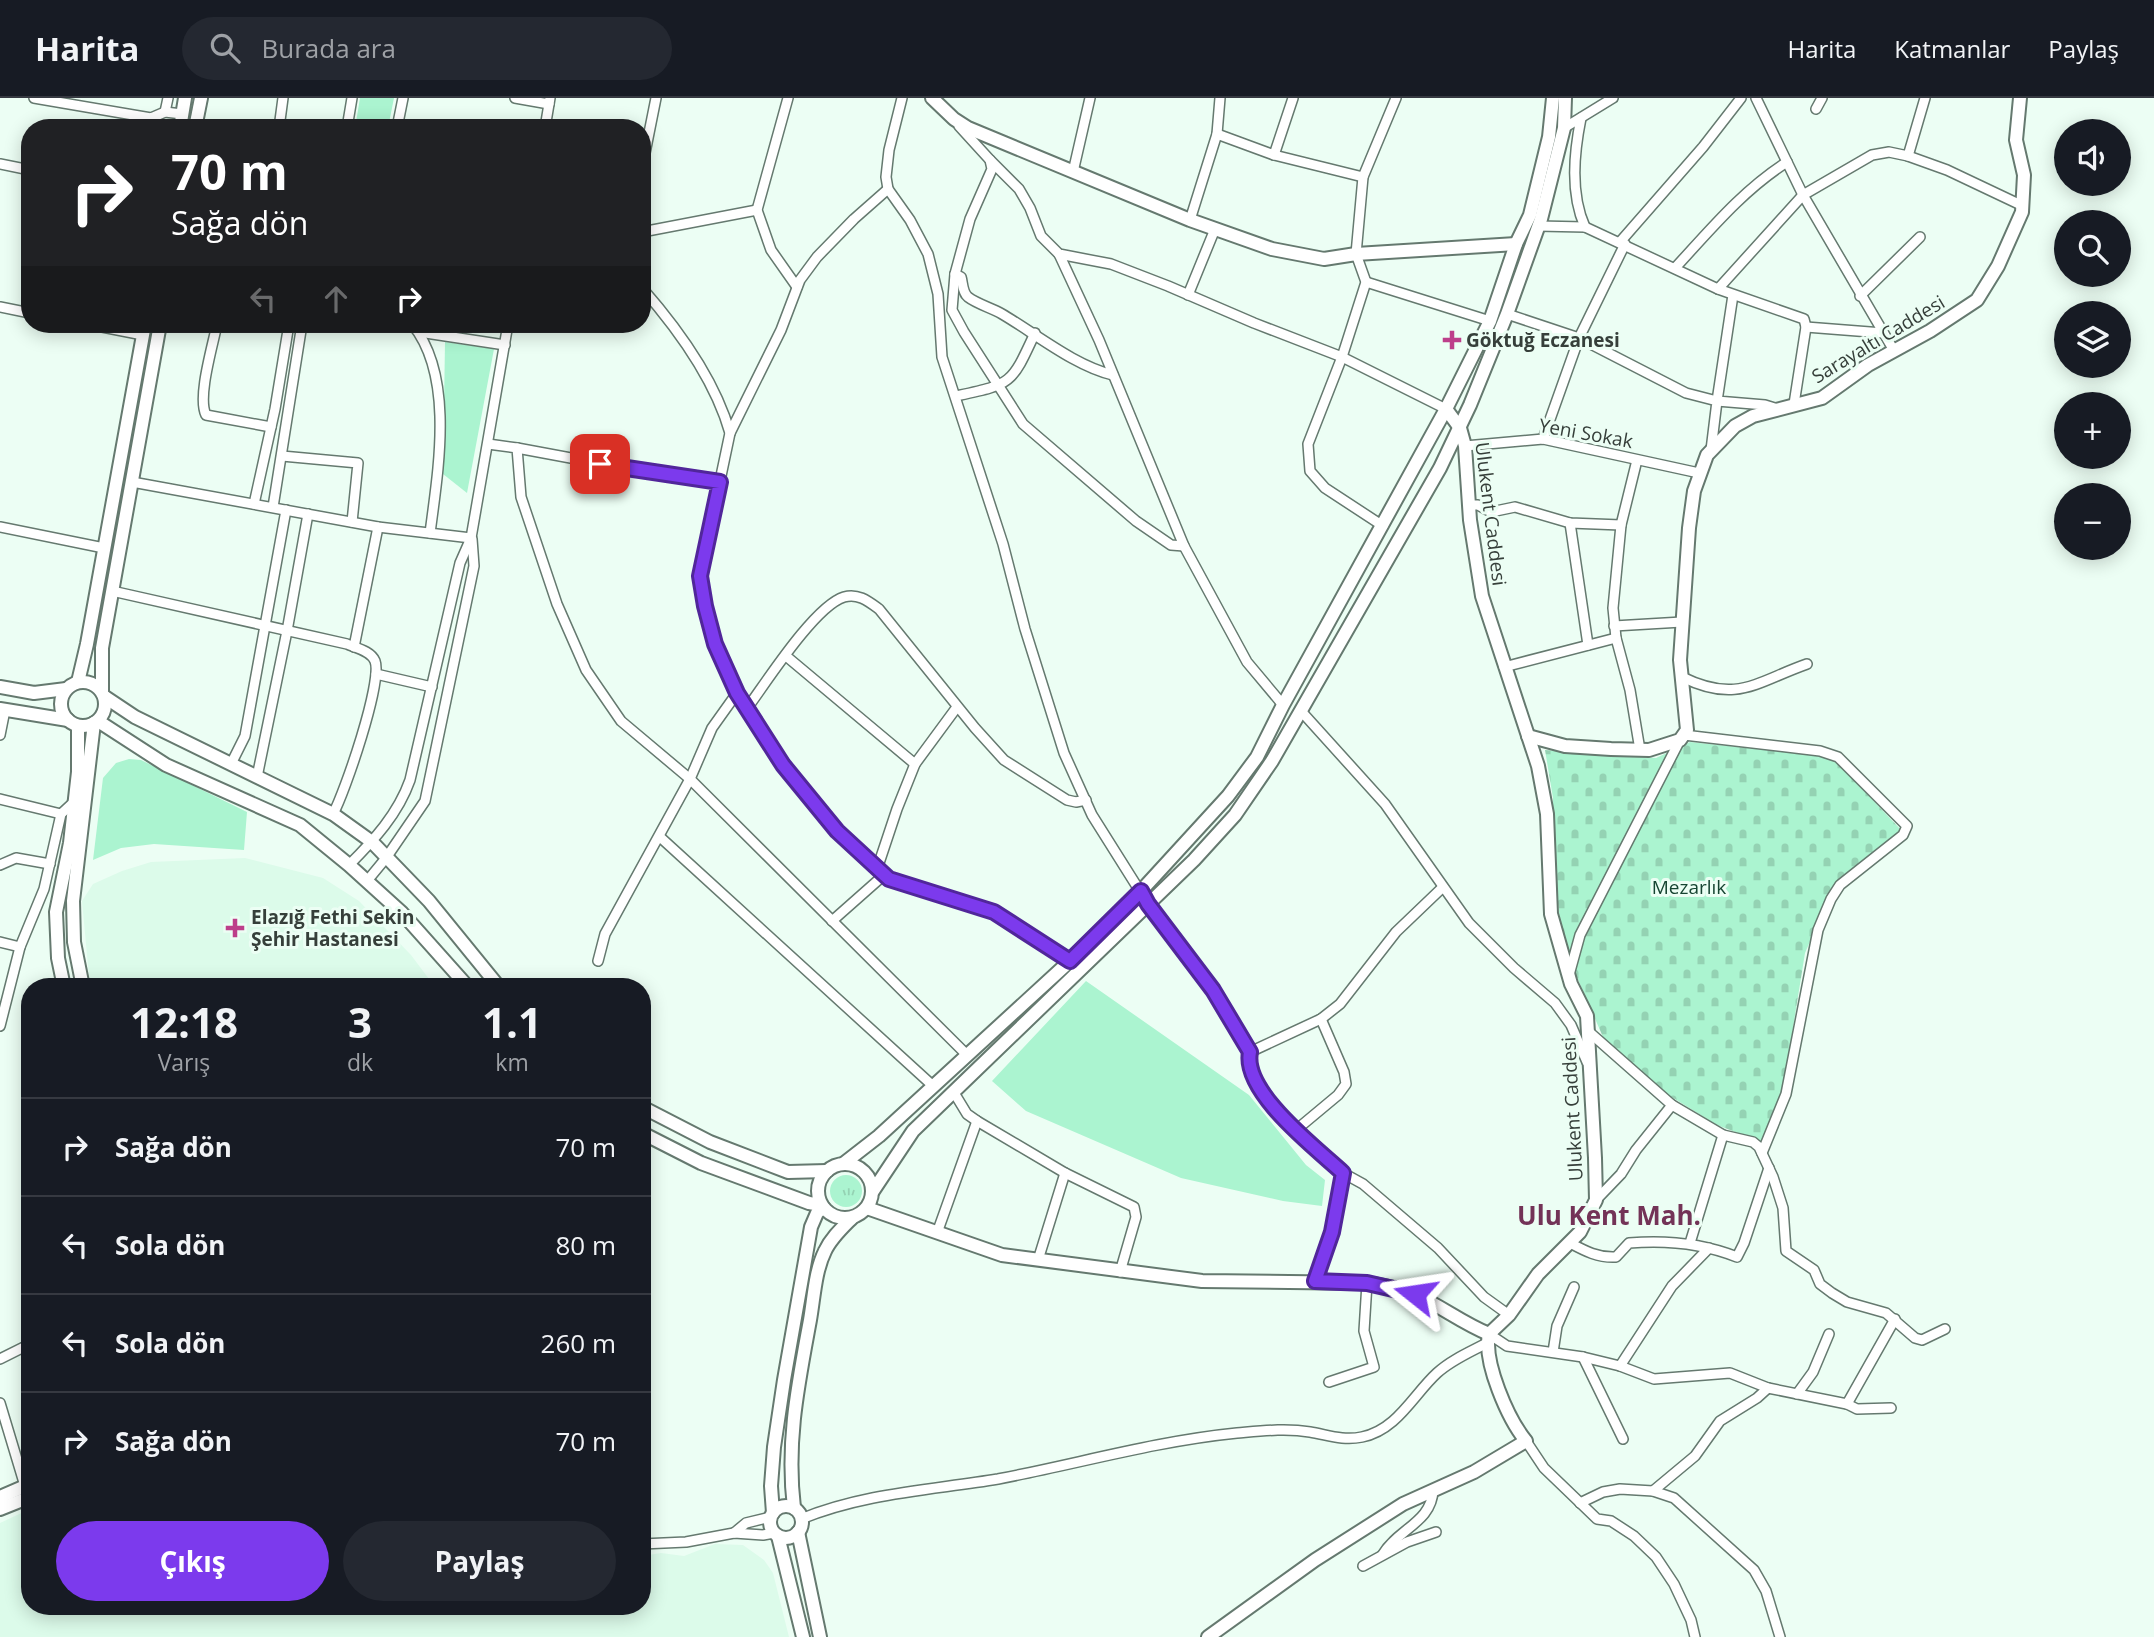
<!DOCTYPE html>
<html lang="tr">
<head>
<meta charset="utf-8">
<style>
	:root { --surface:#171b24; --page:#242831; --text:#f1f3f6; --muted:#9ea1a6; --line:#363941; --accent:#7c3aed }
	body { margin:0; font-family:"Open Sans",sans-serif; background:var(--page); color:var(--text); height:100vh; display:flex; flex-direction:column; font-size:26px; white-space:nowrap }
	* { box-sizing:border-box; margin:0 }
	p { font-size:23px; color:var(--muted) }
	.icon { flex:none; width:38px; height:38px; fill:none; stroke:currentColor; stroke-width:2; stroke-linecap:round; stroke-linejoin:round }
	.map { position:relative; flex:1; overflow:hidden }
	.sheet { position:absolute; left:21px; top:880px; width:630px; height:637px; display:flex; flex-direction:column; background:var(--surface); border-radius:28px; box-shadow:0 4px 18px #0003 }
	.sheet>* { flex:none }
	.top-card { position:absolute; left:21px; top:21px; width:630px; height:214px; border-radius:28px; box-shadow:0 4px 18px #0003; background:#202124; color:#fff; overflow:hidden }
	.tools { position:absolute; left:2054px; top:21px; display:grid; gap:14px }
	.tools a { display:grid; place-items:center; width:77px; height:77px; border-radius:50%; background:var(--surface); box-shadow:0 4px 18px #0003; font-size:35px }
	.pin { position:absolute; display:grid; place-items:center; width:60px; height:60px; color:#fff; margin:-30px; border-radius:14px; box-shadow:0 4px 10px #0006 }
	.me { position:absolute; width:77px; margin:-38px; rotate:285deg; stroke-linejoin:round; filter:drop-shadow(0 0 5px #0008) }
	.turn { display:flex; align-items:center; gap:24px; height:147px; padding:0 35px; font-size:32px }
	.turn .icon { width:91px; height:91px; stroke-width:2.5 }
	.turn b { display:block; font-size:49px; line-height:60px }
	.lanes { display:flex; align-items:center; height:66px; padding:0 35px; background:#0003; justify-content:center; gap:35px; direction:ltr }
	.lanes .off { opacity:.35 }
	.eta { display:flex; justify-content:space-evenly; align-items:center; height:119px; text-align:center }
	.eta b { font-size:42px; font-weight:700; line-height:49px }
	.cta { display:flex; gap:14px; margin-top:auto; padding:14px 35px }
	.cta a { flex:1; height:80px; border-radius:42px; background:var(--accent); color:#fff; font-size:28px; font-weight:700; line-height:80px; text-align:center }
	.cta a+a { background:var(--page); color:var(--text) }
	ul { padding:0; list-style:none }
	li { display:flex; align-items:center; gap:21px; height:98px; padding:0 35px; border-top:2px solid var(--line) }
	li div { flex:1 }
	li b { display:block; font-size:26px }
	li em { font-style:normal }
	header { display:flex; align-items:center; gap:42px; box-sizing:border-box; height:98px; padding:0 35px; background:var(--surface); border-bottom:2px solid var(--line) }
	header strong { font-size:33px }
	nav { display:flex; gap:38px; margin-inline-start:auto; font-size:24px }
	.search { width:490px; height:63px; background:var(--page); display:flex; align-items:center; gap:18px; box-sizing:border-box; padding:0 24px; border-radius:38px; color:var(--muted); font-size:26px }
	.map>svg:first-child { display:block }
	.built { fill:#dcfbea }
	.grass { fill:url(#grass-tufts) }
	.cemetery { fill:url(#cemetery-stones) }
	.park { fill:#abf4d0 }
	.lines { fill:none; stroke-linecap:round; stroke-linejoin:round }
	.street-casing { stroke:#65796f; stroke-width:12 }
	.secondary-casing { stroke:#65796f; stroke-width:16 }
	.street { stroke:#fff; stroke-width:9 }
	.secondary { stroke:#fff; stroke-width:12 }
	.route-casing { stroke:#51269a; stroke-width:18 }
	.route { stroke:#7c3aed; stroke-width:12 }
	.poi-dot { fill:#bd3e8a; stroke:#ecfef4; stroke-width:2.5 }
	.labels { text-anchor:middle; stroke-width:6; stroke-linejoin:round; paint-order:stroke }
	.street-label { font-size:19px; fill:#363f3a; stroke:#ecfef4 }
	.poi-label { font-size:19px; font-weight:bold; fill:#363f3a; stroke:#ecfef4; text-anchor:start }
	.park-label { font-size:19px; fill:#164532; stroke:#ecfef4 }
	.district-label { font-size:26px; font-weight:bold; fill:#733357; stroke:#ecfef4 }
</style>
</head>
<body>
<header>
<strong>Harita</strong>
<div class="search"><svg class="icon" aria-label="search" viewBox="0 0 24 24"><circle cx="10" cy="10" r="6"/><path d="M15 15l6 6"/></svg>Burada ara</div>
<nav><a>Harita</a><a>Katmanlar</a><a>Paylaş</a></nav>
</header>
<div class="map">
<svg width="2154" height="1539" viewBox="0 0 2154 1539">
	<defs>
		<pattern id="grass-tufts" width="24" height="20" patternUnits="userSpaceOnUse" patternTransform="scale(1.75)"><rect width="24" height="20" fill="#abf4d0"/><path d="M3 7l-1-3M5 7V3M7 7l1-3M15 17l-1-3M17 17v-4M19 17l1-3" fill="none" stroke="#94d2b3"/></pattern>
		<pattern id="cemetery-stones" width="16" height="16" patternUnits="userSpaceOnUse" patternTransform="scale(1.75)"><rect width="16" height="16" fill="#abf4d0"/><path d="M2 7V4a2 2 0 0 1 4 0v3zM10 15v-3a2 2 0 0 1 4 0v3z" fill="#94d2b3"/></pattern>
	</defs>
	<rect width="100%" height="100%" fill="#ecfef4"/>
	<g class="built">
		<path d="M245,760L323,780L359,803L411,857L435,889H90L82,803L93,786L122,773L151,764Z"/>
		<path d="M30,1411V1508H642V1458L661,1455L684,1458L715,1446L743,1447L764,1462L773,1475L789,1539H0V1425Z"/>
	</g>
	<circle class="grass" cx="846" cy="1093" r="16"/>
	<path class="cemetery" d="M1690,644L1832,659L1903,734L1836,784L1805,855L1782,998L1764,1045L1717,1027L1652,987L1603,939L1576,877L1560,823L1551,744L1553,700L1545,652L1656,660Z"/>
	<g class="park">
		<path d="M360,0H394L388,30H355Z"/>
		<path d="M445,244L494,251L467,395L443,376Z"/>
		<path d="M129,661L141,662L247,714L244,752L154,746L121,750L93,762L103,680L116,665Z"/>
		<path d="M1086,883L1249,997L1306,1067L1325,1082L1322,1108L1283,1103L1181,1080L1026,1013L992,983Z"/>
	</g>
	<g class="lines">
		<g class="street-casing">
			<g id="street">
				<path d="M34,0L151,20L165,14L182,16"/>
				<path d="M515,0L549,6"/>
				<path d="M788,0L757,112L771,152L797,189"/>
				<path d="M902,0L889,52L886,79L888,91L910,122L928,156L938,196L942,259L1003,446L1025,531L1064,655L1092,717L1148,806L1213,892L1250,954C1242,993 1316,1051 1343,1075L1332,1134L1315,1183"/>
				<path d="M1756,0L1803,97L1893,251"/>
				<path d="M1816,11L1822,0"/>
				<path d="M165,14L168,0"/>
				<path d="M1581,20C1574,55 1570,95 1585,129"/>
				<path d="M959,28L990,62L992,71L970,121L955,176L952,212L964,234L1023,326L1136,423L1171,447L1184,448"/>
				<path d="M279,30L283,0"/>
				<path d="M347,30L352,0"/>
				<path d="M397,30L403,0"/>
				<path d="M545,30L550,0"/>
				<path d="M1564,30L1613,0"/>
				<path d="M1217,36L1274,57L1363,79"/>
				<path d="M1274,57L1293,0"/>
				<path d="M1908,58L1947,72L2023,108"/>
				<path d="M990,62L1019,91L1030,110L1041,138L1059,156L1111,166L1168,188L1254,225L1342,259L1446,311"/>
				<path d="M0,66L30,72"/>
				<path d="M642,70L656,0"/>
				<path d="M1073,74L1090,0"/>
				<path d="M1190,122L1217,36L1220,0"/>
				<path d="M1538,128L1585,129L1718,191L1804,221L1806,229L1794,306"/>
				<path d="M642,134L757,112"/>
				<path d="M1620,144L1703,49L1741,0"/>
				<path d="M1059,156L1099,242L1184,448L1247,564L1283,607"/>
				<path d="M1675,170C1710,132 1743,92 1787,64"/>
				<path d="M955,176L961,179C963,185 962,194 968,199C977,206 992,210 1002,216C1036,236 1075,268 1113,277"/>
				<path d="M1366,184L1490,223"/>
				<path d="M642,190C678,231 715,282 730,335L700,478L714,546L737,595L783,667L837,733L889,781L994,814L1070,863"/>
				<path d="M1718,191L1803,97L1872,57L1889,54L1908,58L1925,0"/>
				<path d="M1188,197L1215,131"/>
				<path d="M1733,197L1717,303L1765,307L1778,311"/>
				<path d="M1860,198L1920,139"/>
				<path d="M0,209L30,215"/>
				<path d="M1507,216L1579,240L1686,295L1717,303L1711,352"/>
				<path d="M87,226L143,237"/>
				<path d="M217,226C213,247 197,299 206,317L271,329"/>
				<path d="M412,226C455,278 438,373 430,435"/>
				<path d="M1806,229L1883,235"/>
				<path d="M419,234L505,247"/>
				<path d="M956,298C1012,286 1011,287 1035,235"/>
				<path d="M730,335L781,232L800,182L817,159L854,121L888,91"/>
				<path d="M1543,341L1579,240L1625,146"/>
				<path d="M488,346L517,350L521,399L557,506L586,572L621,623L690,681L966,956"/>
				<path d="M1465,348L1543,341L1699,375"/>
				<path d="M517,350L662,377L721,384"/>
				<path d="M282,358L358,365L352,424"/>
				<path d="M1637,362L1621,427L1613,510L1616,540L1630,592L1640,652"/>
				<path d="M132,384L378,429L471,440"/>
				<path d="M254,406L275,311L289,226"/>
				<path d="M1469,407H1478L1491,414L1515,409L1570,425L1621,427"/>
				<path d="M273,409L302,226"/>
				<path d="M1570,425L1588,547"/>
				<path d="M1383,428L1325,390L1310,373L1308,346L1342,259L1366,184L1356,156L1363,79L1396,0"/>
				<path d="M0,429L104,450"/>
				<path d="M112,493L347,546C356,550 371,553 375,563C383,583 345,694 333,716"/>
				<path d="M1614,528L1682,524"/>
				<path d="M354,549L378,429"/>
				<path d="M786,558L915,666"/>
				<path d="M1504,569L1616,540"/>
				<path d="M376,576L432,589"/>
				<path d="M1682,579C1737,606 1756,584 1807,566"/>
				<path d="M748,609C767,583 815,508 844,499C858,495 868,503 879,511L975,630L1004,662L1067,702L1076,704L1086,702"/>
				<path d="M1301,613L1385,706L1469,825L1514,870L1555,905L1571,927L1587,964"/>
				<path d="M0,637L5,612"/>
				<path d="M1684,637L1820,653L1838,659L1907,728L1903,737L1840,787L1831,801L1818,832L1786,996L1762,1055"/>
				<path d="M231,666L245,638L286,412"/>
				<path d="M257,679L287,533L308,416"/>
				<path d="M0,701L61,716"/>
				<path d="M660,739L932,987"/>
				<path d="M0,767L16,760L50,766"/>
				<path d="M349,767C374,742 398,716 410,682L460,465L471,440L508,226"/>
				<path d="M877,771L897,711L915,666L957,609"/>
				<path d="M367,783L386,760L425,703L474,468L472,441"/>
				<path d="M832,823L884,777"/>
				<path d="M0,844L20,849"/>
				<path d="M598,863L605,836L690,681L712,630L737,595"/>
				<path d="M1569,877L1580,837L1680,642"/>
				<path d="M0,928L20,849L44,791L61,716L74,704"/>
				<path d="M1588,933L1672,1007L1723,1037L1753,1044L1759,1049L1773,1079L1783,1110L1786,1153L1814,1172L1820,1186L1832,1195L1847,1204L1886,1215L1915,1240L1922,1242L1945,1231"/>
				<path d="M1250,954L1321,921L1340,906L1396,834L1443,789"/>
				<path d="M953,993L967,1016L977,1023L1065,1075L1134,1109L1136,1119L1120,1174"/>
				<path d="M1296,1032L1338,997L1346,986L1344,974L1321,921"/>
				<path d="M1343,1075L1363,1086L1438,1150L1484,1199L1509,1217"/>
				<path d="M1596,1102L1621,1076L1636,1052L1672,1007"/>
				<path d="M937,1135L977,1023"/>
				<path d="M1570,1145C1585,1153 1598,1160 1616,1159L1629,1145C1666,1142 1702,1145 1737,1159L1744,1145L1769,1070"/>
				<path d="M1690,1145L1723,1037"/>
				<path d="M1038,1162L1065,1075"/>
				<path d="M1489,1236L1507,1248L1583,1259L1620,1268L1654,1281L1730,1275L1768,1290L1847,1306L1895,1221"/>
				<path d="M1553,1254L1557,1228L1574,1189"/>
				<path d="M1583,1259L1623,1341"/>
				<path d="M0,1261L30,1246"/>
				<path d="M1620,1268L1672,1188L1709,1150"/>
				<path d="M1329,1284L1374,1269L1364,1233L1367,1185"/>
				<path d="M1797,1296L1813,1274L1829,1236"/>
				<path d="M0,1305L25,1388"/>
				<path d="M1847,1306L1857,1311L1891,1310"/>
				<path d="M1526,1343L1544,1370L1597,1421L1611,1423L1634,1438L1656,1459L1674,1486L1691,1522L1695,1539"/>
				<path d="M1653,1393L1695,1358L1720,1323L1757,1300L1768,1290"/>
				<path d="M1580,1405L1603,1394L1620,1391L1653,1393L1674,1400L1754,1472L1766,1493L1780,1539"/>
				<path d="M801,1421C864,1395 932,1392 998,1381C1077,1366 1156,1343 1237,1335C1261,1333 1286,1330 1310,1334C1328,1337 1343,1343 1362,1339C1397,1332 1413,1297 1437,1275C1451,1262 1470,1254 1487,1245"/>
				<path d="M734,1435L746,1425L771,1419"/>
				<path d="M642,1446L686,1444L734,1435L763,1437L774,1435"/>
				<path d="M1383,1456C1398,1431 1432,1424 1433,1392"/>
				<path d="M1363,1468L1407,1444L1436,1434"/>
			</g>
		</g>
		<g class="secondary-casing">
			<g id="secondary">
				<path d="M932,0L954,21L968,30L1190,122L1272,151L1324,161L1356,156L1516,146"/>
				<path d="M180,30L185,0"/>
				<path d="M195,30L201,0"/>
				<circle cx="83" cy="606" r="22"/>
				<path d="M78,584L87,546L145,226"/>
				<path d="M0,589L34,595L66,591"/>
				<path d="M102,593V550L160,226"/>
				<path d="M105,599L135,619L333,716L372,744L429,803L499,889"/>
				<path d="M0,611L68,622"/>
				<path d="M98,623L166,667L300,727L349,767L402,815L468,889"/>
				<path d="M1528,638L1565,648L1611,651L1649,652L1680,642L1687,632L1680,562L1689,430L1694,393L1707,357L1735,328L1753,318L1822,300L1868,267L1930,233L1977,202L1998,168L2022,114L2024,77L2016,42L2020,0"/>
				<path d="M64,889L58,860L56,814L70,745L78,674V628"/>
				<path d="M83,889L74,844L73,803L94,625"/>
				<path d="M642,1009L710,1044L788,1074L827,1073"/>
				<path d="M642,1035L701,1065L809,1105L821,1107"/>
				<circle cx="845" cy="1093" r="27"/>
				<path d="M843,1066L879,1038L1070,863L1141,793L1228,698L1257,659L1283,607L1446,311L1490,223L1516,146L1530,117L1549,39L1553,0"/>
				<path d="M873,1093L913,1033L1194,762L1235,717L1272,663L1440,370L1470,307L1507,216L1541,121L1564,30L1565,0"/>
				<path d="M867,1110L1002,1157L1202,1183L1367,1185C1383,1188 1401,1190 1416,1197C1441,1208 1462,1225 1489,1236L1509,1217L1538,1176L1580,1134L1596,1102L1595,1060L1587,918L1571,886L1551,816L1547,716L1538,668L1482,498L1470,422L1465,348L1460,330L1446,311"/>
				<path d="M0,1399L30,1386"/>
				<circle cx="786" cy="1424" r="16"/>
				<path d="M794,1410C786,1344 798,1287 810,1222C814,1199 815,1173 825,1153C831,1140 842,1130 852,1120"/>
				<path d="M0,1411L30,1399"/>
				<path d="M773,1415L771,1388L774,1349L784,1282L811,1129L817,1115L823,1109"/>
				<path d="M798,1434L820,1539"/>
				<path d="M778,1438L803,1539"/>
				<path d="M1208,1539L1315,1462L1403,1406L1474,1374L1526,1343C1508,1321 1483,1264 1489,1236"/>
			</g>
		</g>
		<use href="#street" class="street"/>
		<use href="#secondary" class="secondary"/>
	</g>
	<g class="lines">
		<g class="route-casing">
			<path id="route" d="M600,366L720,384L700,478L705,508L715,546L737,595L783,667L837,733L889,781L994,814L1070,863L1141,793L1148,806L1213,892L1250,954C1242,994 1316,1050 1343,1075L1332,1134L1315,1183L1367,1185L1415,1196"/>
		</g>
		<use href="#route" class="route"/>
	</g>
	<g class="poi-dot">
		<path d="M1448.5 231.5h7v7h7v7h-7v7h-7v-7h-7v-7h7z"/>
		<path d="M231.5 819.5h7v7h7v7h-7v7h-7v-7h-7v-7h7z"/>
	</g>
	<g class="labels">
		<g class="street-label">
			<text transform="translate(1878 241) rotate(-31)" y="7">Sarayaltı Caddesi</text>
			<text transform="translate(1586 335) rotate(10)" y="7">Yeni Sokak</text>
			<text transform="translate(1491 416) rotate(83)" y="7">Ulukent Caddesi</text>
			<text transform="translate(1572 1011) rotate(-93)" y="7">Ulukent Caddesi</text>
		</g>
		<g class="poi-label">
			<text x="1466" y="249">Göktuğ Eczanesi</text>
			<text x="251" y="826">Elazığ Fethi Sekin<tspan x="251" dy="22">Şehir Hastanesi</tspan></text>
		</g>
		<g class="park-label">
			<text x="1689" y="796">Mezarlık</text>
		</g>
		<g class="district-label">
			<text x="1609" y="1127">Ulu Kent Mah.</text>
		</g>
	</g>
</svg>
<div class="tools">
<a><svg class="icon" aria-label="sound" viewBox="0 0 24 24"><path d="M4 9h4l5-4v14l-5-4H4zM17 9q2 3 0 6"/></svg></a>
<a><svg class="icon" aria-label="search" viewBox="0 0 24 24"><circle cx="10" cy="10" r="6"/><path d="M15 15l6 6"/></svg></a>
<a><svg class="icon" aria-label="layers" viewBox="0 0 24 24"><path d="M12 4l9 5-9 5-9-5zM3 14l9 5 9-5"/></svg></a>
<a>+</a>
<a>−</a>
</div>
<div class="pin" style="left:600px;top:366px;background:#d93025"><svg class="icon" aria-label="arrive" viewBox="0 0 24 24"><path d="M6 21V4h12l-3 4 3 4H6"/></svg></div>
<svg class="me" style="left:1415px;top:1196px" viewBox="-20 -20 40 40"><path d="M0-17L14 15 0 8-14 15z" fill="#7c3aed" stroke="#fff" stroke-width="4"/></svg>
<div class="top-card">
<div class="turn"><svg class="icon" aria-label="right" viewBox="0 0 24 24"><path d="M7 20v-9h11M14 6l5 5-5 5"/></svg><div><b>70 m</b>Sağa dön</div></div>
<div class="lanes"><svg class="icon off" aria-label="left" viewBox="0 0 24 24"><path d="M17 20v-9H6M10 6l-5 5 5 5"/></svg><svg class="icon off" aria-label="ahead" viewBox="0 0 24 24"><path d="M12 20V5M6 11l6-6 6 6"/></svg><svg class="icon" aria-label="right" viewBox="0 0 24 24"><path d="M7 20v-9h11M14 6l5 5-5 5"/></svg></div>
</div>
<section class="sheet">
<div class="eta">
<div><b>12:18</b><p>Varış</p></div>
<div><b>3</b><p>dk</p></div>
<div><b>1.1</b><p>km</p></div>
</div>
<ul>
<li><svg class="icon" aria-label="right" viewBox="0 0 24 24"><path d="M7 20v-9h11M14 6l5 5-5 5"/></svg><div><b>Sağa dön</b></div><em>70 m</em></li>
<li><svg class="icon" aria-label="left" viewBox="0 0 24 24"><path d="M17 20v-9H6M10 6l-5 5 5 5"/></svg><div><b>Sola dön</b></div><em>80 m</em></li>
<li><svg class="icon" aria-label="left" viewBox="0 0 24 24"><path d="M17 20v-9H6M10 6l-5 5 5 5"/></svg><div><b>Sola dön</b></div><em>260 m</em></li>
<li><svg class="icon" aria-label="right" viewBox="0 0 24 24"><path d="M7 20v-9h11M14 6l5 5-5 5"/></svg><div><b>Sağa dön</b></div><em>70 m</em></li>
</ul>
<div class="cta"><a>Çıkış</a><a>Paylaş</a></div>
</section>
</div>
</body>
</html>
